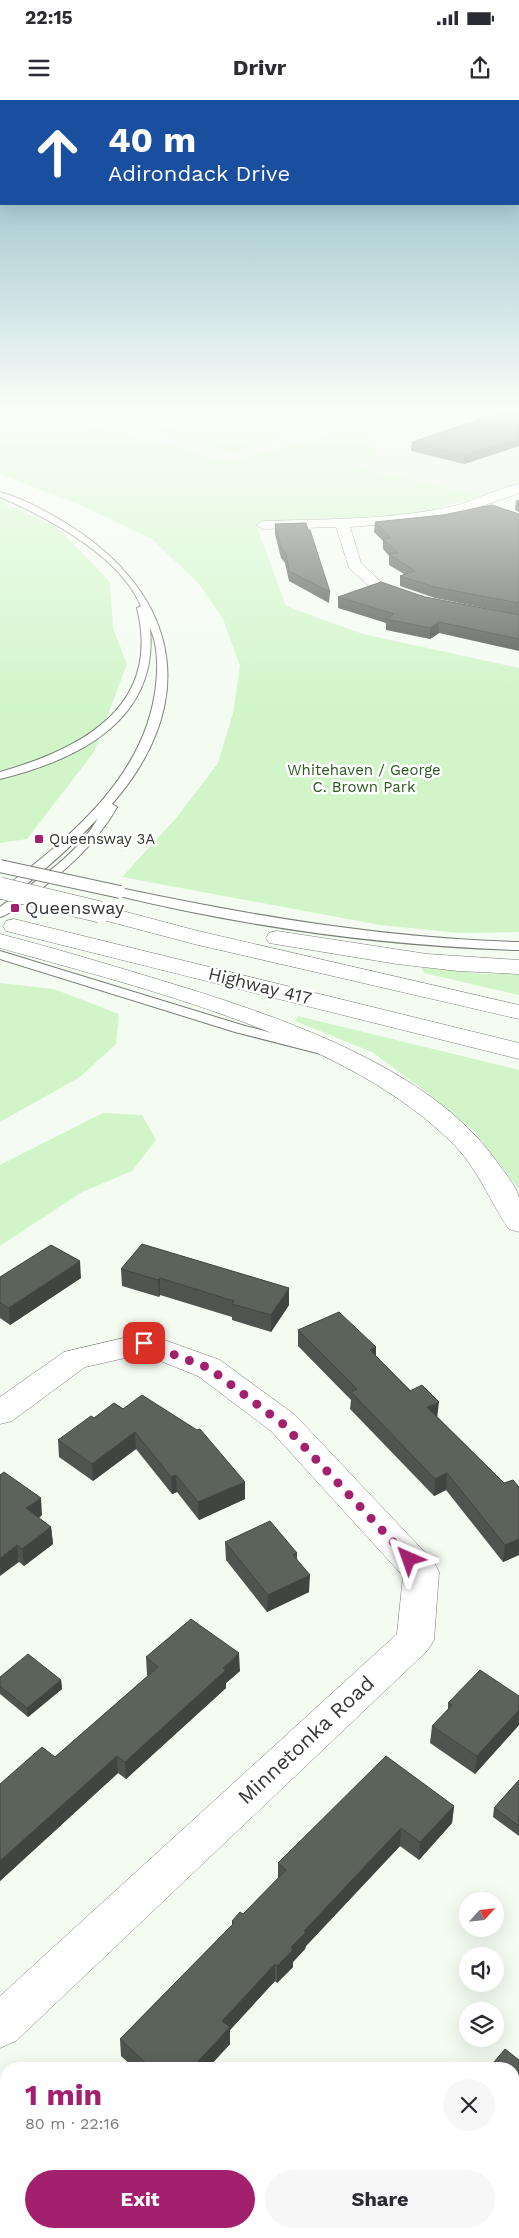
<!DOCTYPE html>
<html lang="en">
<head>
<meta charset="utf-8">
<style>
	:root { --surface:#fff; --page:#f7f7f7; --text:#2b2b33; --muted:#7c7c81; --accent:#a3206e }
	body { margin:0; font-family:"Work Sans",sans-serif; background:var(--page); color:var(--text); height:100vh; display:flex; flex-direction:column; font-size:19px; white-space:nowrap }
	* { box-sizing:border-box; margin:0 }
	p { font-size:16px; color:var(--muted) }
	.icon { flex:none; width:28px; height:28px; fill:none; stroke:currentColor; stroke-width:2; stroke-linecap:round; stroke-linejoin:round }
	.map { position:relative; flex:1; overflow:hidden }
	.details { position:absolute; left:0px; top:1962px; width:520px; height:176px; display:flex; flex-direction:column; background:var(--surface); border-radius:20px 20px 0 0; box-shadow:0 5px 20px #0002 }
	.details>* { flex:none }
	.hud { position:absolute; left:0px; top:0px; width:520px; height:105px; box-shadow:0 5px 20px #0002; background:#1a4fa0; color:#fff; overflow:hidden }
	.needle { width:32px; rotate:63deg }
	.buttons { position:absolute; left:459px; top:1792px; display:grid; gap:10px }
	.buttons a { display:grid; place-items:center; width:45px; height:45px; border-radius:50%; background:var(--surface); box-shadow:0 5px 20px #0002; font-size:25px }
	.pin { position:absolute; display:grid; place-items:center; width:42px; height:42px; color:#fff; margin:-21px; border-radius:10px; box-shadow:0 2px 8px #0006 }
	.me { position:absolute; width:55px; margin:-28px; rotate:317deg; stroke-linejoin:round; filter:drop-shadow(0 0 4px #0008) }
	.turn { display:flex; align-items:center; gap:18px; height:105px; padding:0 25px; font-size:22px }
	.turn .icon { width:65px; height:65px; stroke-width:2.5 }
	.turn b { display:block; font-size:35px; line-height:42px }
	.round { display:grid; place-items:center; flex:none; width:52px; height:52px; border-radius:26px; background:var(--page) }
	.headline { display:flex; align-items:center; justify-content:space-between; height:85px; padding:0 25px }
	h1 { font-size:30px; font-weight:700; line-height:38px; color:var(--accent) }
	.action { display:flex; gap:10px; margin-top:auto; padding:10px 25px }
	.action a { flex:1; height:58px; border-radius:30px; background:var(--accent); color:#fff; font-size:20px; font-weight:700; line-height:58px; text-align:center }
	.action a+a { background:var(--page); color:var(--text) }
	.status { display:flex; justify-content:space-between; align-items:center; height:35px; padding:0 25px; background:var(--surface); direction:ltr }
	.status svg { height:14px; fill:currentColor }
	header { display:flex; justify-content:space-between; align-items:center; height:65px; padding:0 25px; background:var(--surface); font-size:22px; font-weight:700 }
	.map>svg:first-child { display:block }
	.built { fill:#e4f1e1 }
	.green { fill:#d1f5c9 }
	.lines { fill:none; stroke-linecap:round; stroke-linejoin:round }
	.service-casing { stroke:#777e75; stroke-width:2 }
	.minor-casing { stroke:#777e75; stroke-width:1 }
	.motorway-casing { stroke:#777e75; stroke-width:1 }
	.service { fill:#fff; fill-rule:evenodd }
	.minor { fill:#fff; fill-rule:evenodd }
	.motorway { fill:#fff; fill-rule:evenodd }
	.service-bridge-casing { stroke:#777e75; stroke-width:14; stroke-linecap:butt }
	.motorway-bridge-casing { stroke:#777e75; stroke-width:22; stroke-linecap:butt }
	.service-bridge { stroke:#fff; stroke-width:12 }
	.motorway-bridge { stroke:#fff; stroke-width:21 }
	.wall { fill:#4f554e }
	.shaded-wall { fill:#404540 }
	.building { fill:#5c635b; stroke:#404540 }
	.route { stroke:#a3206e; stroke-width:9; stroke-dasharray:0 16.2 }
	.poi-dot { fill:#a3206e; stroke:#fff; stroke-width:2 }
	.labels { text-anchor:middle; stroke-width:5; stroke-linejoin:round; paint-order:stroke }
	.far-park-label { font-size:15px; fill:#29591d; stroke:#fff }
	.far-poi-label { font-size:15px; fill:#353834; stroke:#fff; text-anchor:start }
	.poi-label { font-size:18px; fill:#353834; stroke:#fff; text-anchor:start }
	.street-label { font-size:18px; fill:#353834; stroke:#fff }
	.near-street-label { font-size:21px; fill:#353834; stroke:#fff }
</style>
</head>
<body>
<div class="status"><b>22:15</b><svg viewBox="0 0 49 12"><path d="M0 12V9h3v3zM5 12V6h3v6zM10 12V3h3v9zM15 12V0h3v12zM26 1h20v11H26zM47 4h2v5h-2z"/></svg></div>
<header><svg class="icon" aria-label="menu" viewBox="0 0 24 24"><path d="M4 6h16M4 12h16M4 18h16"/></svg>Drivr<svg class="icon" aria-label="share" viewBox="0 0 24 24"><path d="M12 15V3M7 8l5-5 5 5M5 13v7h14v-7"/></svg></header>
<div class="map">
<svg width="519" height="2138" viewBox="0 0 519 2138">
	<rect width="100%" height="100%" fill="#f4fcf2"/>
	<path class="built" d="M35,312H519V382L481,396L349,366L351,329L224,363L191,352Z"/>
	<g class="green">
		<path d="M0,312H34L187,349L224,363L351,329L372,337L377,359L351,366L481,396L431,411L364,419L255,422L286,506L363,534L519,568V832L459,833L380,825L122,777L177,717L218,663L233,613L240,566L223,519L199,484L152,439L87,408L0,374Z"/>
		<path d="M225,312H332L351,316L233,353L152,333Z"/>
		<path d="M0,401L58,428L110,482L113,528L127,564L94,652L27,739L0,743Z"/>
		<path d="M421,867L484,874H519V895L424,873Z"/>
		<path d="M0,883L54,889L119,914L116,944L80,977L0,1022Z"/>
		<path d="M298,916L519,970V1089L473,1030L424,990L372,952L295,921Z"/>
		<path d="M103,1013L142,1015L156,1040L132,1071L82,1092L0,1146V1065Z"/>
	</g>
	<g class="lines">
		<g class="service-casing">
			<g id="service">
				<path d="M0,392C28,400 57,417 81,433C185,506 195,609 112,704L117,707C95,746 62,774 26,800C18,806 9,815 0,817V807C34,782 77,756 98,718C85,733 16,800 0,799V791C69,738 146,677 156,585C158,567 158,545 150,528C159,621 77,660 0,679V672C81,649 162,607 137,508L141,506C119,455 48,418 0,397Z"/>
				<path d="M120,788C252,816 384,838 519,842V850C384,846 247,827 115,795L114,792L115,789Z"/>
				<path d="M0,851L245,926L326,947L328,950L326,953L321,954L235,932L0,859Z"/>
			</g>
		</g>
		<g class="minor-casing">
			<g id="minor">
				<path d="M519,384V393C465,415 409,423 350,427L361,463L381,482L415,495L417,498L415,501L409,503L371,488L349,468L336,427L263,429L256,425L263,421C326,419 392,420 454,406C476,400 497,389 519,384Z"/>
				<path d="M145,1233L220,1260L295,1315L434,1462L439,1472L434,1540L428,1550L16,1941L0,1948V1896L397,1534L403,1476L271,1331L198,1276L143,1254L85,1267L12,1321L0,1324V1297L64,1252Z"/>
			</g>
		</g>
		<g class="motorway-casing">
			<g id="motorway">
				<path d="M100,805L198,831L519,905V919L194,844L92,817L89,812L92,807Z"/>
				<path d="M14,819L519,943V959L6,831L3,826L6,821Z"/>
				<path d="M277,831L427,854L519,860V874L458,871L397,864L269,843L266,838L269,833Z"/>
				<path d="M0,834C54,848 107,864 160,880C269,913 430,965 497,1062C504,1072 517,1086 519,1098C519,1108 519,1121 519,1132L509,1129C490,1102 479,1071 456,1047C352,938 142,888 0,848Z"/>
			</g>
		</g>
		<use href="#service" class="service"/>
		<use href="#minor" class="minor"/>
		<use href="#motorway" class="motorway"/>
		<g class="service-bridge-casing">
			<path id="service-bridge" d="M0,766L120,792"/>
		</g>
		<g class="motorway-bridge-casing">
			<path id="motorway-bridge" d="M0,788L100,812"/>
		</g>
		<use href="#service-bridge" class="service-bridge"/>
		<use href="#motorway-bridge" class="motorway-bridge"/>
	</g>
	<g class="wall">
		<path d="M519,312V346L464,364L411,351L412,342Z"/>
		<path d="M516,400H519V412L515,410Z"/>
		<path d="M519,414V515L435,498L400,486V476L404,474L389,465V456L383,449V441L374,432L375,422Z"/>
		<path d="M275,424L308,430L330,492L329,503L289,481L285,463L281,458L275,434Z"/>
		<path d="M338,497H425L519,515V551L439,533L430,539L386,530V523L338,508Z"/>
		<path d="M121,1169L289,1205L271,1232L232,1220V1217L160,1195L159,1197L122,1186Z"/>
		<path d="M0,1177L81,1178L10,1225L0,1218Z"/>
		<path d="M298,1230L376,1247V1256L504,1383L519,1387V1455L503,1462L446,1390L434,1396L350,1309L351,1300L298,1246Z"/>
		<path d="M114,1303L245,1382V1399L199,1420L177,1392L172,1394L136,1349L93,1381L59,1357L58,1340L94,1318Z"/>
		<path d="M0,1375L42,1415L39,1418L51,1427L53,1444L24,1466L19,1462Z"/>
		<path d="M225,1442L297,1453V1459L309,1492L267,1512L226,1460Z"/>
		<path d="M146,1557L240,1571L226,1583V1588L126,1679L118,1673L0,1781V1684L55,1657L148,1576L147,1575Z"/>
		<path d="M0,1577L61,1580L62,1589L28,1617L0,1594Z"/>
		<path d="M519,1596V1625L475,1674L430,1643L432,1626L448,1610V1603Z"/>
		<path d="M519,1680V1736L493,1717L494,1708Z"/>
		<path d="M454,1706L452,1723L419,1760L400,1746L306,1846L305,1849L293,1862V1867L277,1883L275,1881L230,1930V1944L207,1969H135L121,1956L120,1939L232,1825V1821L243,1814L278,1779V1763Z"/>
		<path d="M519,1960V2097L514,2093V1969Z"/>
	</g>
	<g class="shaded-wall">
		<path d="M519,338V346L464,364L465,355Z"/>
		<path d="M439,522V533L430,539V528Z"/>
		<path d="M80,1161L81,1178L10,1225L9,1208Z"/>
		<path d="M160,1178V1195L159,1197L158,1180Z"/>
		<path d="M289,1188V1205L271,1232V1215Z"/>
		<path d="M376,1247L375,1264L370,1250Z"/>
		<path d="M439,1302L437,1319L427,1307Z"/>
		<path d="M135,1332L136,1349L93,1381L92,1364Z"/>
		<path d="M447,1373L446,1390L434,1396L435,1379Z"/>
		<path d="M176,1375L177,1392L172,1394L171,1377Z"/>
		<path d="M245,1382V1399L199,1420L198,1402Z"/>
		<path d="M41,1398L42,1415L28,1426L26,1408Z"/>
		<path d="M51,1427L53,1444L24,1466L22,1449Z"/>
		<path d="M519,1439V1455L503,1462L505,1445Z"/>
		<path d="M17,1445L19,1462L0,1476V1458Z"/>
		<path d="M310,1475L309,1492L267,1512L268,1495Z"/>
		<path d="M239,1553L240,1571L226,1583V1588L126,1679L125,1662Z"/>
		<path d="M61,1580L62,1589L28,1617L27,1608Z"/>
		<path d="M519,1610V1625L475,1674L477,1656Z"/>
		<path d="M117,1656L118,1673L0,1781V1761Z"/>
		<path d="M454,1706L452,1723L419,1760L420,1742Z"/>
		<path d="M401,1728L400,1746L306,1846L305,1849L293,1862V1867L277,1883V1866L291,1847L304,1831Z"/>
		<path d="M275,1864V1881L230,1930V1944L207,1969H191L222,1921Z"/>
	</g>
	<g class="building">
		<path d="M502,312H519V338L465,355L412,342Z"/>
		<path d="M492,405L519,414V503L435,487L400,476L415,471L389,454L398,453L383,439L391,438L375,422L443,415Z"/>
		<path d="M306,423L308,430H310L330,492L289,471L286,453L281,447L275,424Z"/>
		<path d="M381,482L425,497L519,515V539L439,522L430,528L386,519L394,514L338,497Z"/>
		<path d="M142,1144L289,1188L271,1215L232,1204L234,1201L160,1178L158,1180L121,1169Z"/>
		<path d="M51,1145L80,1161L9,1208L0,1203V1177Z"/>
		<path d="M339,1212L376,1247L370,1250L410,1291L422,1285L439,1302L427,1307L504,1383L513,1380L519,1387V1439L505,1445L447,1373L435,1379L351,1292L357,1289L298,1230Z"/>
		<path d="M142,1295L197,1330L200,1329L245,1382L198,1402L176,1375L171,1377L135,1332L92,1364L58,1340L91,1316L94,1318L114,1303L123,1309Z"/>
		<path d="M4,1372L41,1398L26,1408L51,1427L22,1449L17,1445L0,1458V1375Z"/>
		<path d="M270,1421L297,1453L293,1455L310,1475L268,1495L225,1442Z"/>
		<path d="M191,1519L239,1553L223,1568L226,1570L125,1662L117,1656L0,1761V1684L42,1647L55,1657L158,1567L146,1557Z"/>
		<path d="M28,1554L61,1580L27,1608L0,1586V1577Z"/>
		<path d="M480,1570L519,1596V1610L477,1656L432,1626L452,1605L448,1603Z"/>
		<path d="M386,1656L454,1706L420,1742L401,1728L304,1831L306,1832L291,1847L293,1850L277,1866L275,1864L222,1921L230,1927L191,1969H152L120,1939L234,1823L232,1821L240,1812L243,1814L286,1770L278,1763Z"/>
		<path d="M519,1680V1726L494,1708Z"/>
		<path d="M505,1949L519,1960V2079L514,2074V1969H488Z"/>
		<path d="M0,2054H1L6,2059V2132H39L44,2138H0Z"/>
		<path d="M352,2132H492L498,2138H347Z"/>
	</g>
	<linearGradient id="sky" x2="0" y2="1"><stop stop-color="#83b3c0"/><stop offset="0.51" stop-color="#fafef9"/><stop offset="1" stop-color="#fafef9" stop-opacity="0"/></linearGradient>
	<rect width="519" height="611" fill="url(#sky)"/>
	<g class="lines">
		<path class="route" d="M144,1243L209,1268L283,1324L409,1459"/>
	</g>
	<g class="poi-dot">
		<rect x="34" y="734" width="10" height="10" rx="2.5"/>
		<rect x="10" y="803" width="10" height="10" rx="2.5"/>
	</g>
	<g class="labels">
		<g class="far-park-label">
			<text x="364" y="675">Whitehaven / George<tspan x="364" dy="17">C. Brown Park</tspan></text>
		</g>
		<g class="far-poi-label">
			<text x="49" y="744">Queensway 3A</text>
		</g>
		<g class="poi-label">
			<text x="25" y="814">Queensway</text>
		</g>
		<g class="street-label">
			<text transform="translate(260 886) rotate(14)" y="6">Highway 417</text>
		</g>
		<g class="near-street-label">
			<text transform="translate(306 1640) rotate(-43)" y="7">Minnetonka Road</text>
		</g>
	</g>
</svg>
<div class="buttons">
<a><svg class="needle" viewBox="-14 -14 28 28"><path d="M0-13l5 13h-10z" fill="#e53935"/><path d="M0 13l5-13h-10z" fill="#7c7c81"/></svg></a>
<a><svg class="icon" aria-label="sound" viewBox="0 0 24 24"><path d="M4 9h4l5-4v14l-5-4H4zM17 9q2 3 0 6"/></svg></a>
<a><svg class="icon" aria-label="layers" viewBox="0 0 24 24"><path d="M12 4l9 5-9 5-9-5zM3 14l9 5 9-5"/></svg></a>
</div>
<div class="pin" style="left:144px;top:1243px;background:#d93025"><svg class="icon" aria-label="arrive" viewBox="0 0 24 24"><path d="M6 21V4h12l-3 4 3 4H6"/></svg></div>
<svg class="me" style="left:409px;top:1459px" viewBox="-20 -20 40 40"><path d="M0-17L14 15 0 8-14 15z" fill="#a3206e" stroke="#fff" stroke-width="4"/></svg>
<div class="hud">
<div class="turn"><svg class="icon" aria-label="ahead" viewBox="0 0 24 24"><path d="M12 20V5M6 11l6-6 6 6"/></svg><div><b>40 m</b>Adirondack Drive</div></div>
</div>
<section class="details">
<div class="headline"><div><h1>1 min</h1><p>80 m · 22:16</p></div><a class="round"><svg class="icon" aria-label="close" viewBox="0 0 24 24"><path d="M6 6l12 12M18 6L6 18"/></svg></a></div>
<div class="action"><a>Exit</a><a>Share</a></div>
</section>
</div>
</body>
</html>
